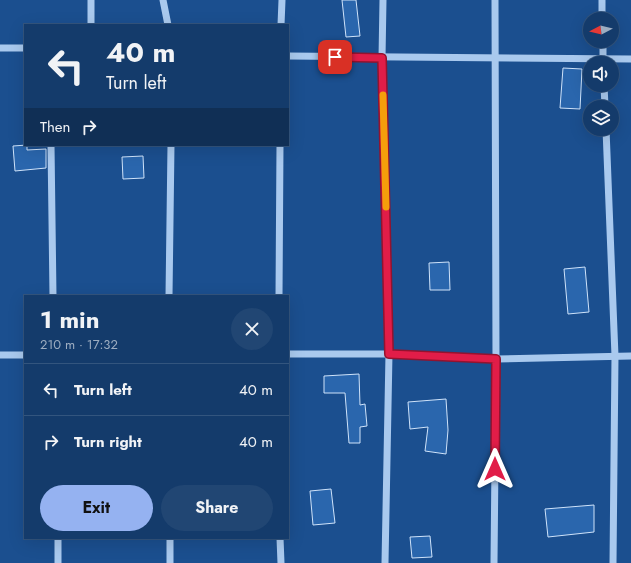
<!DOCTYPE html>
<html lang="en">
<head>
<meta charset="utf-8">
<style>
	:root { --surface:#143b6b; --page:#214673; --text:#f1f3f6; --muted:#9dadc1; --line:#33557e; --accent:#95b2f1 }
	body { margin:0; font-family:Jost,sans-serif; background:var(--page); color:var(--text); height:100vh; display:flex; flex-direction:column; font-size:15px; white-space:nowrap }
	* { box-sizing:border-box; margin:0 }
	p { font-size:13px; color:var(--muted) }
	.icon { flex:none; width:22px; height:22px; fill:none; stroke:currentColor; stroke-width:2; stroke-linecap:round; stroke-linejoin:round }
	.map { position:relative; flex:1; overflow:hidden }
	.sheet { position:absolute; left:24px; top:295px; width:265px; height:244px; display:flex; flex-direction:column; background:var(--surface); border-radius:0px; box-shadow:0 4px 16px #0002,0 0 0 1px var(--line) }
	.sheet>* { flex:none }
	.top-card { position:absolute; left:24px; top:24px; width:265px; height:122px; border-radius:0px; box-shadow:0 4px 16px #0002,0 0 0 1px var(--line); background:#143b6b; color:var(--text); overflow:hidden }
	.needle { width:26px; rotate:263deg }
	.buttons { position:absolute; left:583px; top:12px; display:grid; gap:8px }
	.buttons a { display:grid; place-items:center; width:36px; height:36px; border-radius:50%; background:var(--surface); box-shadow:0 4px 16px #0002,0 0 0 1px var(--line); font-size:20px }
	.pin { position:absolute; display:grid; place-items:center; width:34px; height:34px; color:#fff; margin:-17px; border-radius:8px; box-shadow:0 2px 6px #0006 }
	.me { position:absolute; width:44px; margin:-22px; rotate:0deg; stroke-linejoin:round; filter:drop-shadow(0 0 3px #0008) }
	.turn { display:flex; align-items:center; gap:14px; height:84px; padding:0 16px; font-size:18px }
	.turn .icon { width:52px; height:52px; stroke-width:2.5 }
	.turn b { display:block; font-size:28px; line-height:34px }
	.then { display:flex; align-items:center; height:38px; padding:0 16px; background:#0003; gap:8px; font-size:15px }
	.round { display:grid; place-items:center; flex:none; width:42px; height:42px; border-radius:21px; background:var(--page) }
	.head { display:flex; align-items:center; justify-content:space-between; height:68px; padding:0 16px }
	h1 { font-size:24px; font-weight:700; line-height:30px }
	.primary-button { display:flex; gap:8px; margin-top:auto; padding:8px 16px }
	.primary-button a { flex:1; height:46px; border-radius:24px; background:var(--accent); color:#111; font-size:16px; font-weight:700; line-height:46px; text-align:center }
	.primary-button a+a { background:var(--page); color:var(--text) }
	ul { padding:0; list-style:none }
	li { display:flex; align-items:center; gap:12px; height:52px; padding:0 16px; border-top:1px solid var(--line) }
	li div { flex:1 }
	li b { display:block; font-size:15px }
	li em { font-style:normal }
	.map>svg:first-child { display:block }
	.building { fill:#2a66ad; stroke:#cfe3fa }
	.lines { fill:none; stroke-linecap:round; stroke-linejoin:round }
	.minor { stroke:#a9c9ee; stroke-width:7 }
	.route-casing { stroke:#92132f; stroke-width:10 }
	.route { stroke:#e11d48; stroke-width:7 }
	.slow { stroke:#f59e0b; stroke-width:7 }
</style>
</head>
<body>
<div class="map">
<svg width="631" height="563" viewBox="0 0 631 563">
	<rect width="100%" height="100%" fill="#1b4f8f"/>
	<g class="building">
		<path d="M342,0H356L360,36L346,37Z"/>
		<path d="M563,68L582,69L580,109L560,108Z"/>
		<path d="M27,145V150L46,149V168L15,171L13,146Z"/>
		<path d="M143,156L144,178L123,179L122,157Z"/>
		<path d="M449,262L450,290H430L429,263Z"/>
		<path d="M585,267L589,312L568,314L564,269Z"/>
		<path d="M359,374L360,405L365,404L367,426L360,427V443H349L345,393H324V376Z"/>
		<path d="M446,399L448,430L446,454L425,451L428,427L410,429L408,402Z"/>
		<path d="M331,489L335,523L313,525L310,491Z"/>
		<path d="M594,505V532L548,537L545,509Z"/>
		<path d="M430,536L432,557L412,558L410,537Z"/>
	</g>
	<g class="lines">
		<g class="minor">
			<path d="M91,0V25"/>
			<path d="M163,0L168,25"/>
			<path d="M383,0L382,58L389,354L385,563"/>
			<path d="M602,0V19"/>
			<path d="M281,25L282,0"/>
			<path d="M603,41V63"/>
			<path d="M0,48H25"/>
			<path d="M288,56L631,59"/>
			<path d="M604,85L605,107"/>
			<path d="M606,129L615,356L613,563"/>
			<path d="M51,145L53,296"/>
			<path d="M169,296L171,145"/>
			<path d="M279,296L280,145"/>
			<path d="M288,354H389L496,359L631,356"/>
			<path d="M0,355H25"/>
			<path d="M58,538V563"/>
			<path d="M170,538V563"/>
			<path d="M280,538L281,563"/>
			<path d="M494,563L496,359L495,0"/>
		</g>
	</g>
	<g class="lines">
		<g class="route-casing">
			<path id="route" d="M335,57L382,58L389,354L496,359L495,469"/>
		</g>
		<use href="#route" class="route"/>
		<path class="slow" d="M383,95L386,207"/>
	</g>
</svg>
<div class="buttons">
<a><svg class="needle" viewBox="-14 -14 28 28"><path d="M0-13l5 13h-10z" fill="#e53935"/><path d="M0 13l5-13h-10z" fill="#9dadc1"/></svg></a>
<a><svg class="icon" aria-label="sound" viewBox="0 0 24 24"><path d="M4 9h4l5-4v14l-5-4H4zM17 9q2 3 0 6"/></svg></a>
<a><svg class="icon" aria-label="layers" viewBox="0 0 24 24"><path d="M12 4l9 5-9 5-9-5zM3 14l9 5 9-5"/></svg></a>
</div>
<div class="pin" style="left:335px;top:57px;background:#d93025"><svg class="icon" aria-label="arrive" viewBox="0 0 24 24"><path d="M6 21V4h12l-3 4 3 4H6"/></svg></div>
<svg class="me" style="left:495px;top:469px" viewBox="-20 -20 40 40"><path d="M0-17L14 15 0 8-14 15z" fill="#e11d48" stroke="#fff" stroke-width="4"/></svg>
<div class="top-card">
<div class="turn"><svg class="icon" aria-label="left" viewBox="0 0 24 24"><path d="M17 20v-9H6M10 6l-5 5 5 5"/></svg><div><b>40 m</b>Turn left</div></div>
<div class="then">Then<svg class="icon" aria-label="right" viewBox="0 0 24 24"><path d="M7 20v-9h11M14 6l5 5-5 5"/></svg></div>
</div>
<section class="sheet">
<div class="head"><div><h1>1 min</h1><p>210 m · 17:32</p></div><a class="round"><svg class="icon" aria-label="close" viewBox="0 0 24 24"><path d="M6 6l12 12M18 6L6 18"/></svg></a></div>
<ul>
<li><svg class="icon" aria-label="left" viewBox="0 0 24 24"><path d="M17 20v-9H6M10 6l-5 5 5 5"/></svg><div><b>Turn left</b></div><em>40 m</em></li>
<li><svg class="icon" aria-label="right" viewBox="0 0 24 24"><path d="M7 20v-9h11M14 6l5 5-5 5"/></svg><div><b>Turn right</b></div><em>40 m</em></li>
</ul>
<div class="primary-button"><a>Exit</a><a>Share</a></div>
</section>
</div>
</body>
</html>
